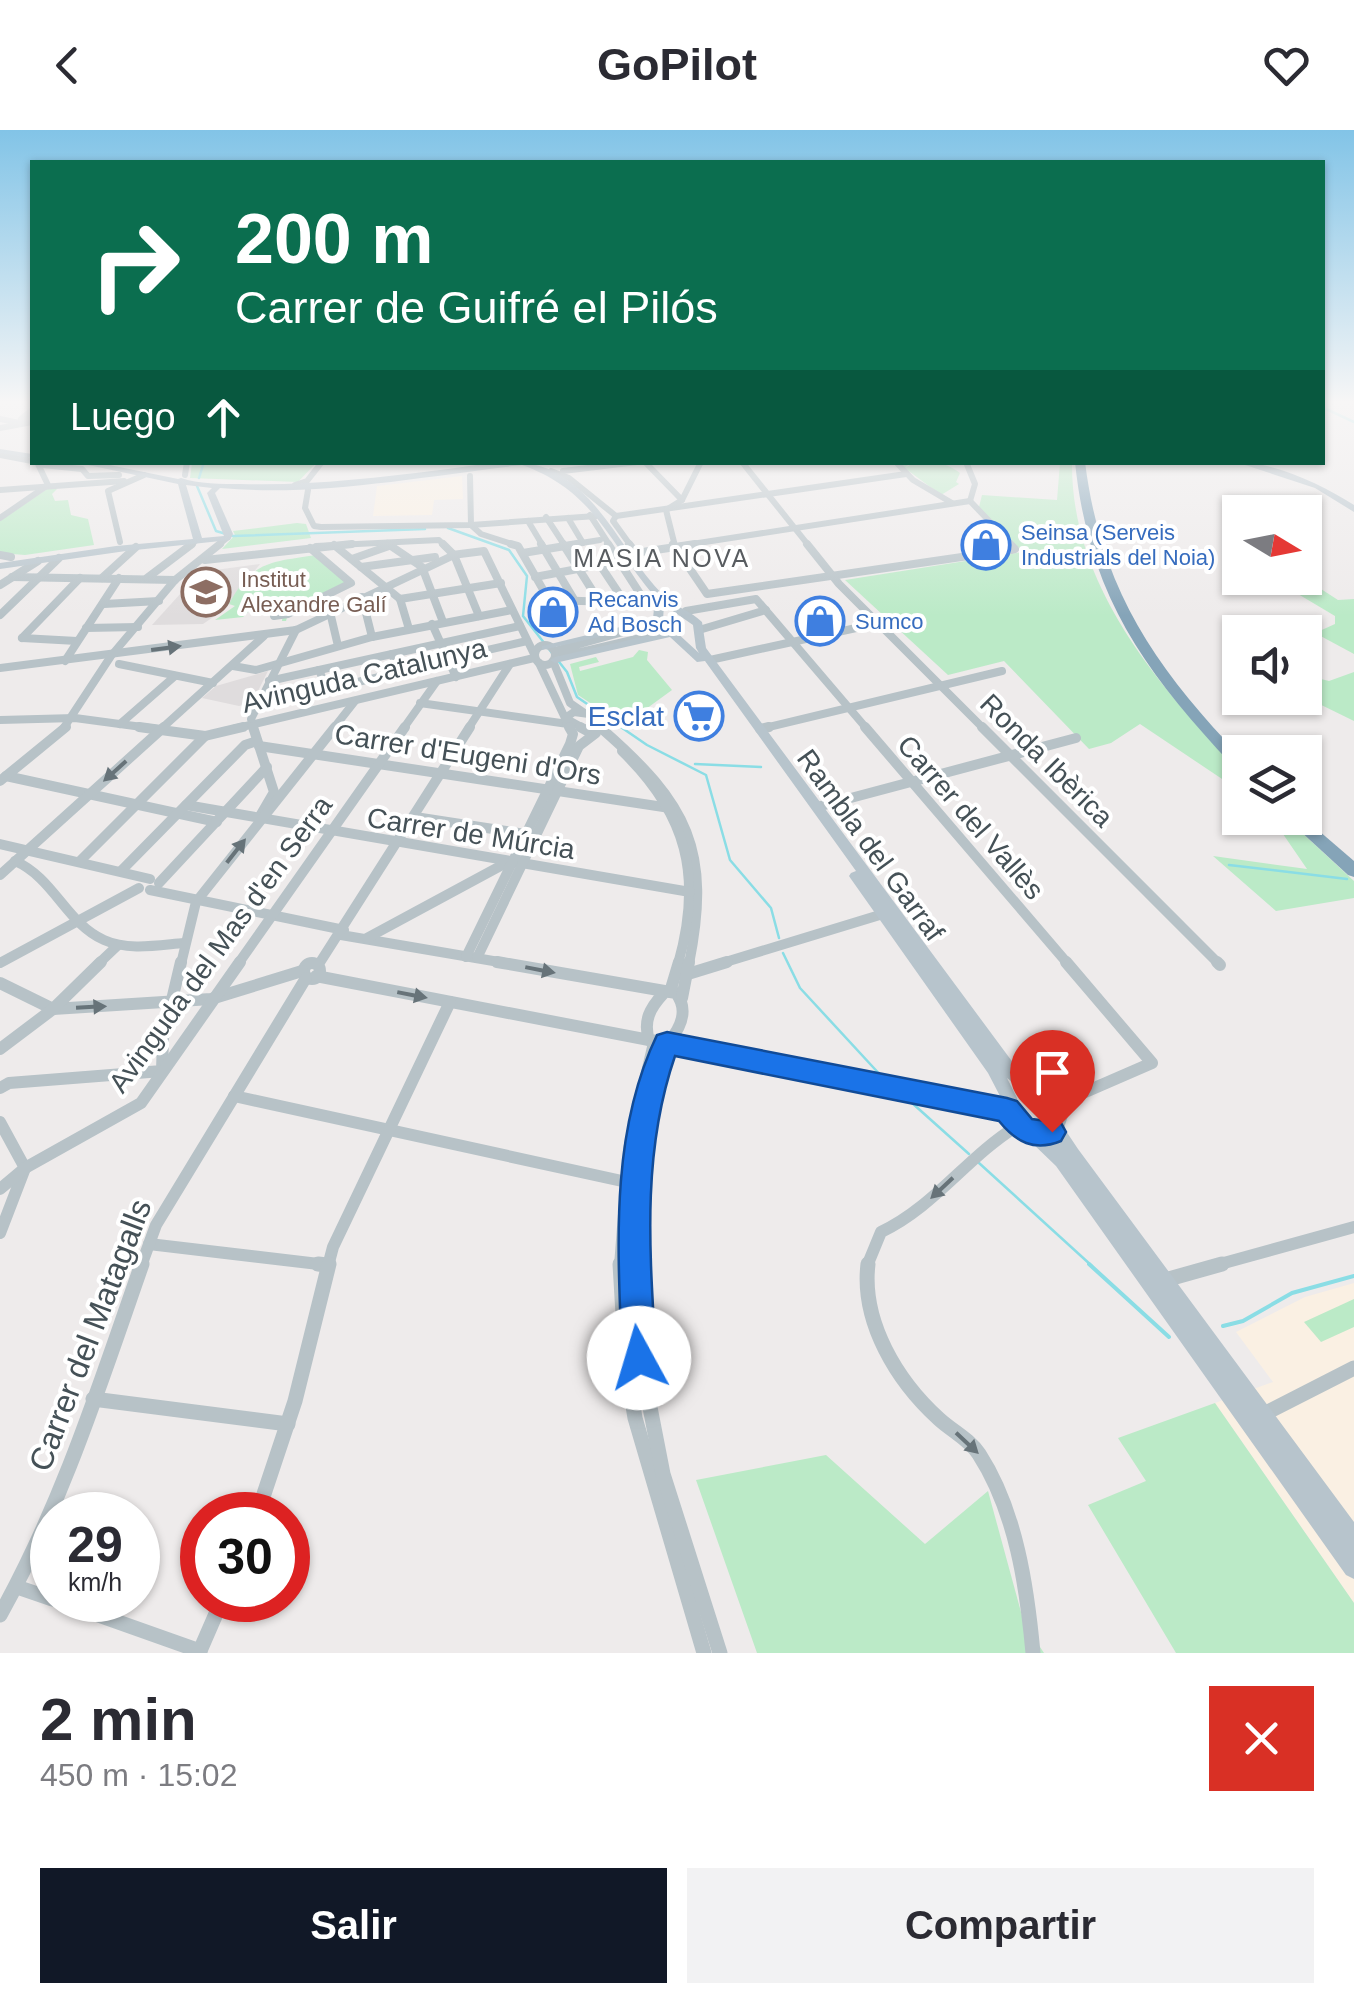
<!DOCTYPE html>
<html lang="es">
<head>
<meta charset="utf-8">
<style>
	:root { --surface:#fff; --page:#f2f2f3; --text:#2b2b33; --muted:#7c7c81; --accent:#111827 }
	body { margin:0; font-family:Helvetica,sans-serif; background:var(--page); color:var(--text); height:100vh; display:flex; flex-direction:column; font-size:38px; white-space:nowrap }
	* { box-sizing:border-box; margin:0 }
	p { font-size:32px; color:var(--muted) }
	.icon { flex:none; width:55px; height:55px; fill:none; stroke:currentColor; stroke-width:2; stroke-linecap:round; stroke-linejoin:round }
	.map { position:relative; height:1523px; overflow:hidden }
	.sheet { display:flex; flex-direction:column; background:var(--surface); flex:1 }
	.sheet>* { flex:none }
	.banner { position:absolute; left:30px; top:30px; width:1295px; height:305px; border-radius:0px; box-shadow:0 2px 8px #0004; background:#0b6e4f; color:#fff; overflow:hidden }
	.needle { width:65px; rotate:100deg }
	.tools { position:absolute; left:1222px; top:365px; display:grid; gap:20px }
	.tools a { display:grid; place-items:center; width:100px; height:100px; border-radius:0px; background:var(--surface); box-shadow:0 2px 8px #0004; font-size:50px }
	.speed { position:absolute; left:30px; top:1362px; display:flex; gap:20px; font-size:50px; font-weight:700; text-align:center }
	.speed>* { display:grid; place-content:center; width:130px; height:130px; border-radius:50%; background:var(--surface); box-shadow:0 2px 8px #0004; line-height:1 }
	.speed small { font-size:25px; font-weight:400 }
	.speed .limit { border:15px solid #d22; background:#fff; color:#111 }
	.pin { position:absolute; display:grid; place-items:center; width:85px; height:85px; color:#fff; margin:-102px -42px; border-radius:50% 50% 50% 0; rotate:-45deg; box-shadow:0 0 10px #0007 }
	.pin .icon { rotate:45deg }
	.me { position:absolute; width:110px; margin:-55px; rotate:354deg; stroke-linejoin:round; filter:drop-shadow(0 0 8px #0008) }
	.turn { display:flex; align-items:center; gap:35px; height:210px; padding:0 40px; font-size:45px }
	.turn .icon { width:130px; height:130px; stroke-width:2.5 }
	.turn b { display:block; font-size:70px; line-height:85px }
	.then { display:flex; align-items:center; height:95px; padding:0 40px; background:#0003; gap:20px; font-size:38px }
	.round { display:grid; place-items:center; flex:none; width:105px; height:105px; border-radius:0px; background:var(--page) }
	.overview { display:flex; align-items:center; justify-content:space-between; height:170px; padding:0 40px }
	h1 { font-size:60px; font-weight:800; line-height:75px }
	.primary-button { display:flex; gap:20px; margin-top:auto; padding:20px 40px }
	.primary-button a { flex:1; height:115px; border-radius:0px; background:var(--accent); color:#fff; font-size:40px; font-weight:800; line-height:115px; text-align:center }
	.primary-button a+a { background:var(--page); color:var(--text) }
	header { display:flex; justify-content:space-between; align-items:center; height:130px; padding:0 40px; background:var(--surface); font-size:45px; font-weight:800 }
	.map>svg:first-child { display:block }
	.commercial { fill:#faf0e3 }
	.education { fill:#dfdcdd }
	.green { fill:#bbeac7 }
	.lines { fill:none; stroke-linecap:round; stroke-linejoin:round }
	.stream-far1 { stroke:#8adde5; stroke-width:2.5 }
	.stream { stroke:#8adde5; stroke-width:4 }
	.street-far4 { stroke:#b7c2c7; stroke-width:6 }
	.street-far3 { stroke:#b7c2c7; stroke-width:8 }
	.street-far2 { stroke:#b7c2c7; stroke-width:10 }
	.street-far1 { stroke:#b7c2c7; stroke-width:12 }
	.street { stroke:#b7c2c7; stroke-width:15 }
	.secondary { fill:#b7c4cc; fill-rule:evenodd }
	.highway { fill:#85a4b8; fill-rule:evenodd }
	.oneway { fill:#677379 }
	.route { fill:#1a73e8; stroke:#114b97; stroke-width:2.5 }
	.labels { text-anchor:middle; stroke-width:8; stroke-linejoin:round; paint-order:stroke }
	.far-shop-label { font-size:22px; fill:#366cbe; stroke:#fff; text-anchor:start }
	.far-education-label { font-size:22px; fill:#785e54; stroke:#fff; text-anchor:start }
	.far-neighbourhood-label { font-size:25px; letter-spacing:2.5px; fill:#585c60; stroke:#fff }
	.street-label { font-size:28px; fill:#455157; stroke:#fff }
	.shop-label { font-size:28px; fill:#366cbe; stroke:#fff; text-anchor:end }
	.near-street-label { font-size:32px; fill:#455157; stroke:#fff }
</style>
</head>
<body>
<header><svg class="icon" aria-label="back" viewBox="0 0 24 24"><path d="M15 5l-7 7 7 7"/></svg>GoPilot<svg class="icon" aria-label="heart" viewBox="0 0 24 24"><path d="M12 20l-8-8c-3-5 5-10 8-4 3-6 11-1 8 4z"/></svg></header>
<div class="map">
<svg width="1354" height="1523" viewBox="0 0 1354 1523">
	<rect width="100%" height="100%" fill="#eeebeb"/>
	<g class="commercial">
		<path d="M462,346L463,369L434,370L432,385L373,386L377,356Z"/>
		<path d="M1354,1153V1473L1215,1273L1273,1252L1236,1202L1305,1167Z"/>
	</g>
	<g class="education">
		<path d="M260,434L225,479L203,494L152,495L200,442Z"/>
		<path d="M268,541L252,573L239,576L202,568L216,556Z"/>
	</g>
	<g class="green">
		<path d="M192,333H316L298,352L190,348Z"/>
		<path d="M898,333H910L905,338C921,327 945,331 960,343L956,352L959,354L941,365Z"/>
		<path d="M1060,333H1072C1071,457 1160,557 1240,642V661L1140,594L1111,613L1089,619L1004,531L948,545L845,450L1023,422L979,377L982,365L1057,370Z"/>
		<path d="M47,359H57L52,364L55,371L68,370L71,385L88,389L94,415L25,425L0,423V391Z"/>
		<path d="M297,393L306,394L311,408L222,419L235,405L233,401Z"/>
		<path d="M316,425L349,453L288,484L286,491H282L283,482L252,478L243,487L215,490L235,476L229,474C252,431 271,432 316,425Z"/>
		<path d="M1321,459L1338,470L1354,469V524L1315,503L1335,494V486L1298,464Z"/>
		<path d="M639,520L648,522L647,530L672,560L624,595L578,565L570,534L596,527L599,532L579,537L580,541L633,527Z"/>
		<path d="M1354,542V591L1305,567V545L1329,551Z"/>
		<path d="M1272,688H1286L1354,751V768L1276,781L1213,726L1307,739Z"/>
		<path d="M1354,1169V1197L1321,1212L1304,1192Z"/>
		<path d="M1215,1273L1354,1473V1523H1176L1088,1375L1146,1351L1118,1308Z"/>
		<path d="M826,1325L925,1414L988,1361L1024,1493L1044,1523H757L696,1350Z"/>
	</g>
	<g class="lines">
		<g class="stream-far1">
			<path d="M1322,277L1354,292"/>
			<path d="M199,348L204,332"/>
			<path d="M197,356L216,401L233,406L425,399"/>
			<path d="M448,398L509,420L527,446L523,486L567,542L577,567L647,615L706,645L730,730L771,778L779,808"/>
			<path d="M695,634L761,637"/>
			<path d="M1229,735L1347,749"/>
			<path d="M783,823L800,858L884,949"/>
			<path d="M902,964L969,1024"/>
			<path d="M979,1033L1092,1136"/>
		</g>
		<g class="stream">
			<path d="M1089,1134L1169,1207"/>
			<path d="M1223,1196L1243,1191L1292,1163L1354,1146"/>
		</g>
		<g class="street-far4">
			<path d="M32,280L21,289H32"/>
			<path d="M0,289L19,293"/>
			<path d="M0,298L32,292"/>
			<path d="M0,325L32,331"/>
			<path d="M645,332L682,370"/>
			<path d="M742,332L809,416"/>
			<path d="M896,332L913,350L952,373"/>
			<path d="M966,332L975,354L970,371"/>
			<path d="M42,335L82,339L88,346L119,345"/>
			<path d="M551,341L569,348L616,386L613,391L631,416"/>
			<path d="M563,341L637,332"/>
			<path d="M185,345L187,332"/>
			<path d="M470,346L471,395L481,404L518,416"/>
			<path d="M295,355L307,351L322,332"/>
			<path d="M0,360L124,351"/>
			<path d="M308,360L305,378L314,396L321,397L471,395L596,386"/>
			<path d="M970,371L1013,416"/>
			<path d="M590,385L610,416"/>
			<path d="M616,386L906,344"/>
			<path d="M546,387L565,416"/>
			<path d="M0,388L48,355L37,332"/>
			<path d="M568,388L583,413"/>
			<path d="M528,391L543,416"/>
			<path d="M120,412L108,361L144,345"/>
			<path d="M387,413L392,416"/>
			<path d="M188,416L198,409"/>
			<path d="M217,416L227,408"/>
			<path d="M316,416L439,410L445,416"/>
			<path d="M562,416L600,410"/>
			<path d="M675,416L666,380L682,370L701,332"/>
			<path d="M679,416L970,371"/>
		</g>
		<g class="street-far3">
			<path d="M388,414L422,437L443,492"/>
			<path d="M443,414L454,425L479,486"/>
			<path d="M511,414L518,416L549,470L646,473L608,414"/>
			<path d="M541,414L575,471"/>
			<path d="M563,414L599,471"/>
			<path d="M629,414L636,423"/>
			<path d="M673,414L707,464L1010,420"/>
			<path d="M807,414L839,454L984,599"/>
			<path d="M1010,414L1015,419L1011,420"/>
			<path d="M334,415L400,469L409,499"/>
			<path d="M523,423L577,414"/>
			<path d="M636,423L695,414"/>
			<path d="M0,425L11,427"/>
			<path d="M452,425L484,421L534,524"/>
			<path d="M352,429L389,416"/>
			<path d="M205,430L352,414"/>
			<path d="M600,435L624,471"/>
			<path d="M361,437L435,427"/>
			<path d="M12,447L175,450"/>
			<path d="M535,447L615,432"/>
			<path d="M102,448L136,417"/>
			<path d="M147,448L192,414"/>
			<path d="M0,455L38,431"/>
			<path d="M362,467L372,507"/>
			<path d="M400,469L501,453"/>
			<path d="M104,474L159,471"/>
			<path d="M686,481L756,469L867,599"/>
			<path d="M330,482L338,516"/>
			<path d="M0,485L59,428"/>
			<path d="M274,486L288,484L351,453L310,418"/>
			<path d="M656,493L662,503L564,526L558,520Z"/>
			<path d="M432,494L456,547"/>
			<path d="M86,498L138,497"/>
			<path d="M699,500L766,480"/>
			<path d="M22,508L80,448"/>
			<path d="M22,508L77,511"/>
			<circle cx="545" cy="525" r="10"/>
			<path d="M392,524L520,496"/>
			<path d="M448,529L527,511"/>
			<path d="M710,530L879,493"/>
			<path d="M65,531L119,448"/>
			<path d="M553,531L570,573L583,582"/>
			<path d="M539,533L565,588"/>
			<path d="M119,534L213,553"/>
			<path d="M233,536L256,540L372,507L512,480"/>
			<path d="M0,538L296,500L454,425"/>
			<path d="M399,542L392,524L319,540L327,559L449,531"/>
			<path d="M269,551L319,540"/>
			<path d="M259,572L326,556"/>
			<path d="M420,573L568,594"/>
			<path d="M0,590L75,588L157,599"/>
			<path d="M566,592L570,599"/>
			<path d="M120,594L175,546"/>
			<path d="M63,599L111,526L175,450L220,414"/>
			<path d="M161,599L264,506"/>
			<path d="M233,599L534,528"/>
			<path d="M254,599L251,589L296,500"/>
			<path d="M333,599L355,571"/>
			<path d="M403,599L437,551"/>
			<path d="M468,599L510,534"/>
			<path d="M585,599L565,588L574,582L589,584L601,599"/>
			<path d="M760,599L1002,541"/>
		</g>
		<g class="street-far2">
			<path d="M139,597L205,606L243,597"/>
			<path d="M253,597L274,662L260,686"/>
			<path d="M580,597L591,603L600,597"/>
			<path d="M865,597L1068,834"/>
			<path d="M982,597L1219,834"/>
			<path d="M602,599C688,674 712,720 689,834"/>
			<path d="M760,599L769,597"/>
			<path d="M259,616L670,678"/>
			<path d="M622,621C687,684 703,746 678,834"/>
			<path d="M6,646L217,692"/>
			<path d="M0,651L66,597"/>
			<path d="M186,675L690,762"/>
			<path d="M817,677L1076,608"/>
			<path d="M415,687L525,704"/>
			<path d="M0,714L150,749"/>
			<path d="M15,731C54,748 66,793 104,810C128,821 159,815 184,813"/>
			<path d="M79,732L205,606"/>
			<path d="M121,741L245,615L257,611"/>
			<path d="M0,745L164,597"/>
			<path d="M159,753L267,637"/>
			<path d="M150,760L344,800"/>
			<path d="M341,805L511,834"/>
			<path d="M367,808L506,733"/>
			<path d="M466,827L570,614L573,604L569,597"/>
			<path d="M477,828L579,616L596,603"/>
			<path d="M0,833L139,758"/>
			<path d="M98,834L118,815"/>
			<path d="M181,834L196,772L335,597"/>
			<path d="M238,834L405,597"/>
			<path d="M319,834L470,597"/>
			<path d="M719,834L883,784"/>
		</g>
		<g class="street-far1">
			<path d="M497,832L676,863C689,880 681,897 669,912L649,910C643,891 650,878 663,864"/>
			<path d="M1217,832L1220,835"/>
			<circle cx="312" cy="841" r="8"/>
			<path d="M688,844L727,832"/>
			<path d="M316,846L649,910"/>
			<path d="M0,853L53,879L211,869L302,841"/>
			<path d="M670,862L679,832"/>
			<path d="M682,868L689,832"/>
			<path d="M669,912L1007,980"/>
			<path d="M0,919L53,879L101,832"/>
			<path d="M0,958L9,953L162,941L163,908L181,832"/>
			<path d="M1044,964L1076,966L1152,933L1066,832"/>
			<path d="M234,966L622,1051"/>
			<path d="M0,992L25,1038L0,1103"/>
			<path d="M0,1059L25,1038L141,973L240,832"/>
			<path d="M149,1114L327,1135"/>
			<path d="M141,1136L156,1095L306,848"/>
			<path d="M328,1136L333,1117L450,872"/>
			<path d="M620,1136L629,1019L654,913"/>
			<path d="M632,1136C630,1057 640,987 667,913"/>
			<path d="M867,1136L881,1102C934,1077 967,1027 1017,996"/>
			<path d="M1213,1136L1354,1097"/>
		</g>
		<g class="street">
			<path d="M318,1134L327,1135"/>
			<path d="M620,1134L626,1234L635,1288L704,1523"/>
			<path d="M631,1134L639,1221L663,1344L720,1523"/>
			<path d="M868,1134C861,1192 897,1251 939,1289C952,1301 969,1309 979,1324C1016,1381 1027,1457 1033,1523"/>
			<path d="M1165,1150L1222,1134"/>
			<path d="M93,1269L288,1294"/>
			<path d="M1262,1285L1354,1238"/>
			<path d="M257,1385L295,1271L329,1134"/>
			<path d="M17,1457L52,1469"/>
			<path d="M56,1470L200,1521"/>
			<path d="M0,1485C62,1374 100,1254 142,1134"/>
			<path d="M199,1523L222,1470"/>
		</g>
		<g class="secondary">
			<path d="M0,319L32,324V328L0,323Z"/>
			<path d="M74,332H95L178,349L181,348C198,354 222,354 241,354C308,356 374,348 440,340C476,336 519,324 553,341C605,369 624,426 664,466C675,477 691,481 702,492L706,518L1011,930C1031,950 1056,960 1068,986L1064,998L1078,1019L1354,1392V1449L1346,1445L1056,1036L1030,1011L1005,994L1001,968L988,943L851,749L849,746L851,743L856,741L705,531L697,532L670,507L555,533L550,530L555,527L664,502L656,494L542,520V516L653,489L655,467C609,413 595,361 522,335C423,346 320,367 220,358L215,363L233,404L230,410L126,421L0,439V433L116,416L193,409L178,354ZM186,355L212,358L207,363L224,406L202,408ZM664,475L693,495L696,518L699,523L663,490ZM1007,948L1038,971L1050,984L1046,999L1052,1008L1042,999L1019,985L1017,968Z"/>
			<path d="M1236,332C1275,332 1322,355 1354,375V382L1315,358Z"/>
		</g>
		<g class="highway">
			<path d="M1075,332H1085C1101,459 1154,536 1240,626V640L1235,638C1145,542 1089,467 1075,332Z"/>
			<path d="M1286,688H1304L1354,731V747L1348,745Z"/>
		</g>
	</g>
	<defs><path id="oneway-solid" d="M-6-.8H1V-3.2L6.5 0L1 3.2V.8H-6Z" transform="scale(2.5)"/></defs>
	<g class="oneway">
		<use href="#oneway-solid" transform="translate(166 518) rotate(-8)"/>
		<use href="#oneway-solid" transform="translate(115 641) rotate(138)"/>
		<use href="#oneway-solid" transform="translate(236 721) rotate(-52)"/>
		<use href="#oneway-solid" transform="translate(540 840) rotate(11)"/>
		<use href="#oneway-solid" transform="translate(412 865) rotate(11)"/>
		<use href="#oneway-solid" transform="translate(91 877) rotate(-3)"/>
		<use href="#oneway-solid" transform="translate(942 1058) rotate(137)"/>
		<use href="#oneway-solid" transform="translate(967 1313) rotate(43)"/>
	</g>
	<linearGradient id="sky" x2="0" y2="1"><stop stop-color="#82c4e7"/><stop offset="0.56" stop-color="#f7f6f6"/><stop offset="1" stop-color="#f7f6f6" stop-opacity="0"/></linearGradient>
	<rect width="1354" height="486" fill="url(#sky)"/>
	<path class="route" d="M667,902L1007,968L1017,971L1032,989L1061,993L1066,1002L1061,1011C1034,1022 1016,1012 999,991L675,926C641,1025 650,1125 656,1228L651,1240L639,1245L627,1240L622,1228C618,1121 609,1005 657,905Z"/>
	<defs>
		<g id="shop-ring" transform="scale(2.5)"><circle r="9.5" fill="#fff" stroke="#3f7fe0" stroke-width="1.5"/><path d="M-5-2.5h2.3a2.7 3.5 0 0 1 5.4 0H5L5.5 6h-11ZM-1.5-2.5h3a1.5 2.3 0 0 0-3 0Z" fill="#3f7fe0"/></g>
		<g id="school-ring" transform="scale(2.5)"><circle r="9.5" fill="#fff" stroke="#8d6e63" stroke-width="1.5"/><path d="M0-5L7-2L0 1L-7-2ZM-4 1L0 2.5L4 1V4Q0 6-4 4Z" fill="#8d6e63"/></g>
		<g id="supermarket-ring" transform="scale(2.5)"><circle r="9.5" fill="#fff" stroke="#3f7fe0" stroke-width="1.5"/><path d="M-6-5.5h2.5l.6 2H6L4.5 2H-2.5L-4.4-4H-6ZM-1.5 3.2a1.3 1.3 0 1 0 .1 0ZM3 3.2a1.3 1.3 0 1 0 .1 0Z" fill="#3f7fe0"/></g>
	</defs>
	<g fill-rule="evenodd">
		<use href="#shop-ring" x="986" y="415"/>
		<use href="#school-ring" x="206" y="462"/>
		<use href="#shop-ring" x="553" y="482"/>
		<use href="#shop-ring" x="820" y="491"/>
		<use href="#supermarket-ring" x="699" y="586"/>
	</g>
	<g class="labels">
		<g class="far-shop-label">
			<text x="1021" y="410">Seinsa (Serveis<tspan x="1021" dy="25">Industrials del Noia)</tspan></text>
			<text x="588" y="477">Recanvis<tspan x="588" dy="25">Ad Bosch</tspan></text>
			<text x="855" y="499">Sumco</text>
		</g>
		<g class="far-education-label">
			<text x="241" y="457">Institut<tspan x="241" dy="25">Alexandre Galí</tspan></text>
		</g>
		<g class="far-neighbourhood-label">
			<text x="662" y="437">MASIA NOVA</text>
		</g>
		<g class="street-label">
			<text transform="translate(364 545) rotate(-13)" y="10">Avinguda Catalunya</text>
			<text transform="translate(468 624) rotate(9)" y="10">Carrer d'Eugeni d'Ors</text>
			<text transform="translate(1047 630) rotate(45)" y="10">Ronda Ibèrica</text>
			<text transform="translate(971 687) rotate(49)" y="10">Carrer del Vallès</text>
			<text transform="translate(471 703) rotate(9)" y="10">Carrer de Múrcia</text>
			<text transform="translate(871 715) rotate(54)" y="10">Rambla del Garraf</text>
			<text transform="translate(220 814) rotate(-54)" y="10">Avinguda del Mas d'en Serra</text>
		</g>
		<g class="shop-label">
			<text x="664" y="596">Esclat</text>
		</g>
		<g class="near-street-label">
			<text transform="translate(90 1205) rotate(-69)" y="11">Carrer del Matagalls</text>
		</g>
	</g>
</svg>
<div class="tools">
<a><svg class="needle" viewBox="-14 -14 28 28"><path d="M0-13l5 13h-10z" fill="#e53935"/><path d="M0 13l5-13h-10z" fill="#7c7c81"/></svg></a>
<a><svg class="icon" aria-label="sound" viewBox="0 0 24 24"><path d="M4 9h4l5-4v14l-5-4H4zM17 9q2 3 0 6"/></svg></a>
<a><svg class="icon" aria-label="layers" viewBox="0 0 24 24"><path d="M12 4l9 5-9 5-9-5zM3 14l9 5 9-5"/></svg></a>
</div>
<div class="speed"><div>29<small>km/h</small></div><div class="limit">30</div></div>
<div class="pin" style="left:1052px;top:1002px;background:#d93025"><svg class="icon" aria-label="arrive" viewBox="0 0 24 24"><path d="M6 21V4h12l-3 4 3 4H6"/></svg></div>
<svg class="me" style="left:639px;top:1228px" viewBox="-20 -20 40 40"><circle r="19" fill="#fff"/><path d="M0-13L10 11 0 6-10 11z" fill="#1a73e8"/></svg>
<div class="banner">
<div class="turn"><svg class="icon" aria-label="right" viewBox="0 0 24 24"><path d="M7 20v-9h11M14 6l5 5-5 5"/></svg><div><b>200 m</b>Carrer de Guifré el Pilós</div></div>
<div class="then">Luego<svg class="icon" aria-label="ahead" viewBox="0 0 24 24"><path d="M12 20V5M6 11l6-6 6 6"/></svg></div>
</div>
</div>
<section class="sheet">
<div class="overview"><div><h1>2 min</h1><p>450 m · 15:02</p></div><a class="round" style="background:#d93025;color:#fff"><svg class="icon" aria-label="close" viewBox="0 0 24 24"><path d="M6 6l12 12M18 6L6 18"/></svg></a></div>
<div class="primary-button"><a>Salir</a><a>Compartir</a></div>
</section>
</body>
</html>
